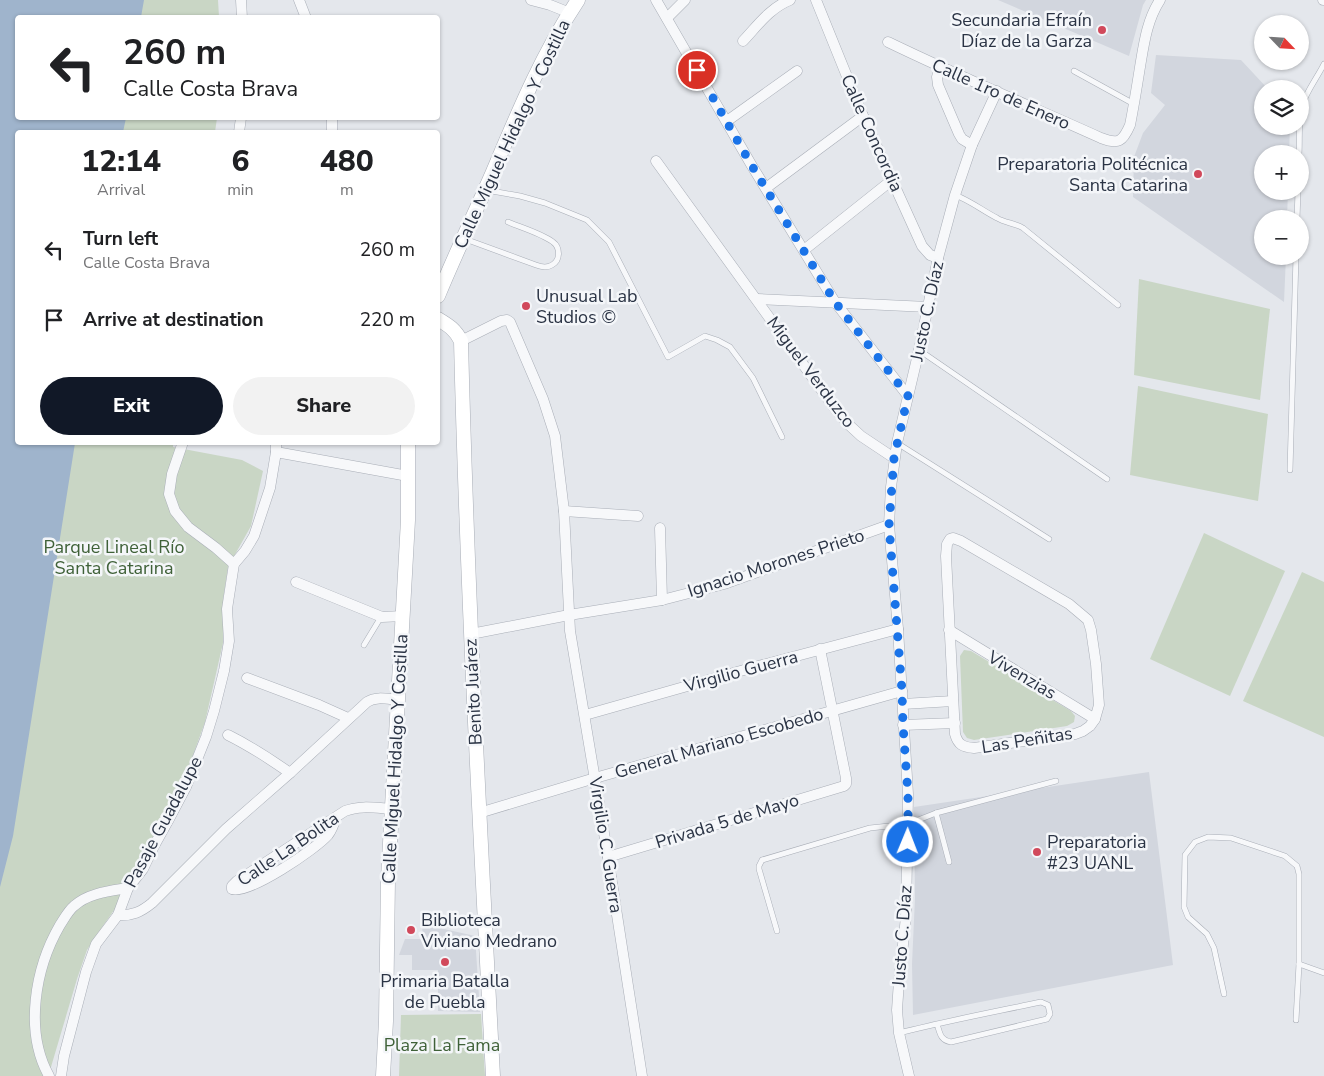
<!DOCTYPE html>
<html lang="en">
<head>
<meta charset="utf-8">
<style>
	:root { --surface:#fff; --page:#f2f2f2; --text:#202124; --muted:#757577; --accent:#111827 }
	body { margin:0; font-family:"Nunito Sans",sans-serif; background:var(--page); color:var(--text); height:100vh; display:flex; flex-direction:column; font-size:19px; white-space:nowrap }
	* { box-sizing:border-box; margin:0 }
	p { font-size:16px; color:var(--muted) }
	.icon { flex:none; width:28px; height:28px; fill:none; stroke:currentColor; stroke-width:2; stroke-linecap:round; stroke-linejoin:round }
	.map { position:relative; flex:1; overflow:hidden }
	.panel { position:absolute; left:15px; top:130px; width:425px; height:315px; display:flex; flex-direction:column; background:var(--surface); border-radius:5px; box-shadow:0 1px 4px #0004 }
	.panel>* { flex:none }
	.hud { position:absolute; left:15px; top:15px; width:425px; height:105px; border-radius:5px; box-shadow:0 1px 4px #0004; background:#fff; color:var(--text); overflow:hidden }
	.needle { width:32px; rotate:115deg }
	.fabs { position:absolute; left:1254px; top:15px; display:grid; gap:10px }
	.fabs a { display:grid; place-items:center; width:55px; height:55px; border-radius:50%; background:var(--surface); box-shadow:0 1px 4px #0004; font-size:25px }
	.pin { position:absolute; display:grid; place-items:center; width:42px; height:42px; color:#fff; margin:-21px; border:2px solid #fff; border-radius:50%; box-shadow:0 1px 5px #0007 }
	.me { position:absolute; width:55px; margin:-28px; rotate:1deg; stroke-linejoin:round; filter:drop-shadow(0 0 4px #0008) }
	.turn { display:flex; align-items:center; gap:18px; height:105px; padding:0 25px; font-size:22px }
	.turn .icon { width:65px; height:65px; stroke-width:2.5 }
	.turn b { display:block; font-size:35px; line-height:42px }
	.eta { display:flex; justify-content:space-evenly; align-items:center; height:85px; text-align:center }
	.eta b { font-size:30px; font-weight:800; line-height:35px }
	.action { display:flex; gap:10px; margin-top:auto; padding:10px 25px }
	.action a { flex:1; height:58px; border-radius:30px; background:var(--accent); color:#fff; font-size:20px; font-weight:800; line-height:58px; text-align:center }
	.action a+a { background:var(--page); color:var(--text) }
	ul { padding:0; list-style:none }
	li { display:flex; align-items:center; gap:15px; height:70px; padding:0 25px }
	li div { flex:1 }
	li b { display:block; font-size:19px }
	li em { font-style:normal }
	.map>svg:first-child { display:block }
	.built { fill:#d2d6de }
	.green { fill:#c9d6c5 }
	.water { fill:#9fb4cc }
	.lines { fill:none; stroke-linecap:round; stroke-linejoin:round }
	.lane-casing { stroke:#a9aeb7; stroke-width:6 }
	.street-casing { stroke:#a9aeb7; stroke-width:11 }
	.secondary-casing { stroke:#a9aeb7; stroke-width:15 }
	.lane { stroke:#f7f8fa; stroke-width:5 }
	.street { stroke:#f7f8fa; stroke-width:10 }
	.secondary { stroke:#fff; stroke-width:14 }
	.route { stroke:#1a73e8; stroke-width:9; stroke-dasharray:0 16.2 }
	.poi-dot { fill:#d1495b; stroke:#f4f6f9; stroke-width:2 }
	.labels { text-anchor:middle; stroke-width:5; stroke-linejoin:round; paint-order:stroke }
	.poi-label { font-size:18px; fill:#2b3445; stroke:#f4f6f9; text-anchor:start }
	.street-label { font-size:18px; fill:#2b3445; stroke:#f4f6f9 }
	.park-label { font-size:18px; fill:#3f6138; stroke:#f4f6f9 }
</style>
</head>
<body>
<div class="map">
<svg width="1324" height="1076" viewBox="0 0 1324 1076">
	<rect width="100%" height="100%" fill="#e4e7ec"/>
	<g class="built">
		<path d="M998,0H1146L1143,5L1129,56Z"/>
		<path d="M1156,55L1241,60L1268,89H1262V126H1290L1289,154H1262V191H1288L1287,219H1262V256H1286L1284,302L1133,197L1134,157L1143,133L1165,105L1151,93Z"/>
		<path d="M1149,772L1173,965L913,1015L912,964L915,898L914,807Z"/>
		<path d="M422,924L475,936L480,1012L438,1011V970H412V955H399L405,939H423Z"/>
	</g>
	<g class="green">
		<path d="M0,0H218L219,17L18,18V118H217L215,132H18V442L173,443V447L242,460L263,471L251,526L228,567L223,600V643L205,722L183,783L124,896L98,933L87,950L77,979L51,1067L49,1076H0Z"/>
		<path d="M1139,279L1270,309L1260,400L1134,375Z"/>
		<path d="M1138,386L1268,414L1258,501L1130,475Z"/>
		<path d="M1204,533L1285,571L1230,696L1150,659Z"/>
		<path d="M1302,572L1324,582V737L1243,701Z"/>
		<path d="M964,650L971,651L1071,711L1075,716L1074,722L1067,726L974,740L967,738L963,732L960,656Z"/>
		<path d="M481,1014L485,1076H399L401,1015Z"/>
	</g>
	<path class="water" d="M0,0H144L141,17L18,18V118H126L123,132H18V442L75,443L13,836L0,887Z"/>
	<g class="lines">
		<g class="lane-casing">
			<g id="lane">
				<path d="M1074,71L1134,104"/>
				<path d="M1299,154C1300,138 1298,121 1302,106C1306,92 1317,78 1324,64"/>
				<path d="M486,190L520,196L545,203L587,220L609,242L668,357L705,336L717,340L730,347L753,378L782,437"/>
				<path d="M955,195C971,201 983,211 997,218C1005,223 1015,223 1023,228L1118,305"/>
				<path d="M1297,219L1298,191"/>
				<path d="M465,239L536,265C541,267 547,268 552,265C561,260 560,247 553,242C543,234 520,227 508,222"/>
				<path d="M919,350L1107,479"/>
				<path d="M897,443L1049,539"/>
				<path d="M1290,470L1296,256"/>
				<path d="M364,645L381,617"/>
				<path d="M936,813L949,862"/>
				<path d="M777,931L759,869V866L762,860L870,828L908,824L936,813L1056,781"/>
				<path d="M1299,964L1324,973"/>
				<path d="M1224,994L1214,948L1207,934L1188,917L1184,907L1185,855L1195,842L1208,837L1231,838L1285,856L1297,866L1299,874V964L1296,1020"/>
				<path d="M899,1033C946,1021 994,1012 1041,1002L1048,1005L1050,1014L1047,1019L951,1042C940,1040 940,1033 937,1024"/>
			</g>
		</g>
		<g class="street-casing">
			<g id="street">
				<path d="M241,0L242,18"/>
				<path d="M299,0L306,18"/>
				<path d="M531,0L550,5L570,13"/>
				<path d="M656,0L752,166L835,302L908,396"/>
				<path d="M816,0L863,116L922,246L930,255L938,258"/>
				<path d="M1323,0H1324"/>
				<path d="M667,18L685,0"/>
				<path d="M743,41C758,25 770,8 790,0"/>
				<path d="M888,42C958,76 1030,106 1101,138C1119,145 1123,141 1130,125C1134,105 1137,86 1140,67C1144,43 1147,20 1160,0"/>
				<path d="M940,67L937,77L938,85L959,134L962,139L972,145"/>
				<path d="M332,118V132"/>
				<path d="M727,121L797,71"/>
				<path d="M239,132L241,118"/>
				<path d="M656,161L836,410L848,424L861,436L894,458"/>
				<path d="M766,188L863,116"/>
				<path d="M804,250L892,180"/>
				<path d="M757,299L928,307"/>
				<path d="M461,341L501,321L507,320L510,322L543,399L555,436L564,511L570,631L608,857L642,1076"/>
				<path d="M183,442L172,474L169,494L175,511L188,527L216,548L234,564"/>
				<path d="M276,452L408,476"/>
				<path d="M564,511L638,516"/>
				<path d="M660,528L662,600"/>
				<path d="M953,538L961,541L1069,604L1088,620L1091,630L1096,664L1099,705L1095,719L1090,726L1083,731L1075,734L974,748C963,747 958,745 955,734L946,556L947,544L950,539Z"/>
				<path d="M296,582L382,617L403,616"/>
				<path d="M949,630L1095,719"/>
				<path d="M471,634L569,615L662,600L724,584L889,525"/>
				<path d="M247,678L319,705L348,718"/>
				<path d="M903,704L953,701"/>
				<path d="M585,715L751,668L898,629"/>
				<path d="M903,725L955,723"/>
				<path d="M228,735C250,746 270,759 290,773"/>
				<path d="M479,813L595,778L902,691"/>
				<path d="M336,817C334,824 332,830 328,835C316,849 248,895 232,889V886L237,881L345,811C360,805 376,808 392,809"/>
				<path d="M608,857L844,786L846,784V778L820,649"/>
				<path d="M118,915C132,916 141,912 152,903L226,829L290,773L367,702C376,696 387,699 398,700"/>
				<path d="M49,1076C24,1031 35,968 60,925C64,919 68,911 74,906C88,893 110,891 128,888"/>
				<path d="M61,1076L64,1056L86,972L96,944L118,915L128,888L143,869L154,846L169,819L186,787L206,737L214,711L224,671L229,641L227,609L234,564L245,551L254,536L270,488L276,452V442"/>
				<path d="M909,1076L899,1033L897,1010L899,981L906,917L908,794L898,629L889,525L891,487L897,443L919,350L938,258L955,195L972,145L997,91"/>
			</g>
		</g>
		<g class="secondary-casing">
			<g id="secondary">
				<path d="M438,296C455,255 474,215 492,174C517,115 542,54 578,0"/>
				<path d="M438,319C448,325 455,329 461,341C467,586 480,831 493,1076"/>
				<path d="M383,1076L386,1021L388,879L408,520V442"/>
			</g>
		</g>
		<use href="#lane" class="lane"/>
		<use href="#street" class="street"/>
		<use href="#secondary" class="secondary"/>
	</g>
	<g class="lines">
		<path class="route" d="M697,70L752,166L835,302L908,396L894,458L889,525L902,691L903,725L908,794V842"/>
	</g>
	<g class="poi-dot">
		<circle cx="1102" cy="30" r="5"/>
		<circle cx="1198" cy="174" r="5"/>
		<circle cx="526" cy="306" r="5"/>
		<circle cx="1037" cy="852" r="5"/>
		<circle cx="411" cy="930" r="5"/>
		<circle cx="445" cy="962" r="5"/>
	</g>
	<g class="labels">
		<g class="poi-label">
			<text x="1092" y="26" text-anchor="end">Secundaria Efraín<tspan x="1092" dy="21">Díaz de la Garza</tspan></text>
			<text x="1188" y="170" text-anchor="end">Preparatoria Politécnica<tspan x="1188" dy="21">Santa Catarina</tspan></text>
			<text x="536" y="302">Unusual Lab<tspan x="536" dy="21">Studios ©</tspan></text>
			<text x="1047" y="848">Preparatoria<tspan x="1047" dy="21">#23 UANL</tspan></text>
			<text x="421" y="926">Biblioteca<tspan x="421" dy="21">Viviano Medrano</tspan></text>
			<text x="445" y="987" text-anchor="middle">Primaria Batalla<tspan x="445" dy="21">de Puebla</tspan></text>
		</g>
		<g class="street-label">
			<text transform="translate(1001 94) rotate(24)" y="6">Calle 1ro de Enero</text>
			<text transform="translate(872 133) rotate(66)" y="6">Calle Concordia</text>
			<text transform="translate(512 134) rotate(-65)" y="6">Calle Miguel Hidalgo Y Costilla</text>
			<text transform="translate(927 311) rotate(-78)" y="6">Justo C. Díaz</text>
			<text transform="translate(811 372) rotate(53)" y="6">Miguel Verduzco</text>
			<text transform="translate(776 563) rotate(-18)" y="6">Ignacio Morones Prieto</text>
			<text transform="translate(741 671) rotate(-15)" y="6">Virgilio Guerra</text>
			<text transform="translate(1022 675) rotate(31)" y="6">Vivenzias</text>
			<text transform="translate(473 692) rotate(-93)" y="6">Benito Juárez</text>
			<text transform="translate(1027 740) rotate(-9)" y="6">Las Peñitas</text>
			<text transform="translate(719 743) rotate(-16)" y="6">General Mariano Escobedo</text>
			<text transform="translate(395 759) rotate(-87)" y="6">Calle Miguel Hidalgo Y Costilla</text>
			<text transform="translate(727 821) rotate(-17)" y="6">Privada 5 de Mayo</text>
			<text transform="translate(163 822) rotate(-62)" y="6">Pasaje Guadalupe</text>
			<text transform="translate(606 845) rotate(81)" y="6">Virgilio C. Guerra</text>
			<text transform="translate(288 849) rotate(-34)" y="6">Calle La Bolita</text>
			<text transform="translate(902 936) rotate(-86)" y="6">Justo C. Díaz</text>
		</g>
		<g class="park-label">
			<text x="114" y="553">Parque Lineal Río<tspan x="114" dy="21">Santa Catarina</tspan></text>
			<text x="442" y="1051">Plaza La Fama</text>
		</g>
	</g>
</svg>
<div class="fabs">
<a><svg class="needle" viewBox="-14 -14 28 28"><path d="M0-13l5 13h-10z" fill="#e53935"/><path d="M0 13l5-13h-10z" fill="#757577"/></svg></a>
<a><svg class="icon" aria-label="layers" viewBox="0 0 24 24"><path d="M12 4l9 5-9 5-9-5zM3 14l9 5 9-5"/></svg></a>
<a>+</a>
<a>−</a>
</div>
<div class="pin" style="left:697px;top:70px;background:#d93025"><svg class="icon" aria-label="arrive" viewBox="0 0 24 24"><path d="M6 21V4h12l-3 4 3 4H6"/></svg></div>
<svg class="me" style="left:908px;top:842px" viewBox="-20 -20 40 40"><circle r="17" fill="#1a73e8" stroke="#fff" stroke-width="3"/><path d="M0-11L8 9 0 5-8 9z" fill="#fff"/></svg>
<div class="hud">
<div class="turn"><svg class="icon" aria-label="left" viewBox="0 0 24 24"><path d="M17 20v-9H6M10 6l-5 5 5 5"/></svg><div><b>260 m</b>Calle Costa Brava</div></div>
</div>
<section class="panel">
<div class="eta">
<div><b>12:14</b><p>Arrival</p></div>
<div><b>6</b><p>min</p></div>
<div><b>480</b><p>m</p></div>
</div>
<ul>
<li><svg class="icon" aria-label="left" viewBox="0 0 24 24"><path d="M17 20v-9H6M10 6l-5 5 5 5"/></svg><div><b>Turn left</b><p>Calle Costa Brava</p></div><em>260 m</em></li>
<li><svg class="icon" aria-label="arrive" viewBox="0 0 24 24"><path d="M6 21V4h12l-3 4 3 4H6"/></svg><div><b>Arrive at destination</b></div><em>220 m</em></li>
</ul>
<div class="action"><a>Exit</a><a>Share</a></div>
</section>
</div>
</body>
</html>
